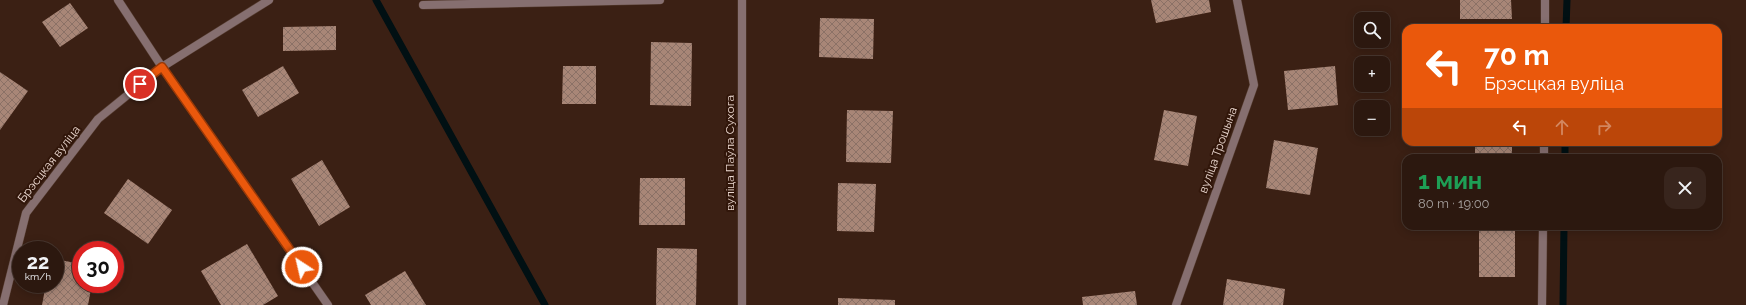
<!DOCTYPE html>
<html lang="ru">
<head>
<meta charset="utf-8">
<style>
	:root { --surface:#2c180f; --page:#38251d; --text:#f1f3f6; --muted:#a6a09e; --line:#48372f }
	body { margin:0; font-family:Raleway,sans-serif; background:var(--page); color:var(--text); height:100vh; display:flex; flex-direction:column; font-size:15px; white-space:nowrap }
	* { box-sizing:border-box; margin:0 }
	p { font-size:13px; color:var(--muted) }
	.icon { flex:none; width:22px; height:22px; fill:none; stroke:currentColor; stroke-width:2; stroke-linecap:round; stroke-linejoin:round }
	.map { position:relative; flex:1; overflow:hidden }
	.details { position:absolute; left:1402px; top:154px; width:320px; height:76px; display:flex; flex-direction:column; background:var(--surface); border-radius:12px; box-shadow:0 2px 10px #0003,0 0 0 1px var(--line) }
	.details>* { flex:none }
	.top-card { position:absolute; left:1402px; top:24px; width:320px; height:122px; border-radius:12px; box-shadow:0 2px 10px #0003,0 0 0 1px var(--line); background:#ea580c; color:#fff; overflow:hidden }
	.controls { position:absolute; left:1354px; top:12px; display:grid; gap:8px }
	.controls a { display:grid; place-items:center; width:36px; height:36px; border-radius:8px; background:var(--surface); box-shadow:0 2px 10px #0003,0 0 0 1px var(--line); font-size:20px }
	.speed { position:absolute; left:12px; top:241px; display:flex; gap:8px; font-size:20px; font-weight:700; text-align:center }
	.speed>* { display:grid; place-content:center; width:52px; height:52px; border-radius:50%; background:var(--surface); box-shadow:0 2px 10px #0003,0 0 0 1px var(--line); line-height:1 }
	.speed small { font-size:10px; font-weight:400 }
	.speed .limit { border:6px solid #d22; background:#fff; color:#111 }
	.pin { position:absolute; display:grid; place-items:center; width:34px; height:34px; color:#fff; margin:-17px; border:2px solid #fff; border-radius:50%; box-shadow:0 1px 4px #0007 }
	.me { position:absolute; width:44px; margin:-22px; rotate:325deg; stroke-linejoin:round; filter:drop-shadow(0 0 3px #0008) }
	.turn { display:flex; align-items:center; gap:14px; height:84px; padding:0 16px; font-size:18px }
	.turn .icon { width:52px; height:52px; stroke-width:2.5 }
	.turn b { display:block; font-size:28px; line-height:34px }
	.lanes { display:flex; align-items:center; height:38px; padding:0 16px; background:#0003; justify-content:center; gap:20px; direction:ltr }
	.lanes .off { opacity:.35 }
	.round { display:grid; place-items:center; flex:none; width:42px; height:42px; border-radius:12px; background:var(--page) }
	.headline { display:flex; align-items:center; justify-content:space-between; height:68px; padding:0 16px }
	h1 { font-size:24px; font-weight:700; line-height:30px; color:#1e9e55 }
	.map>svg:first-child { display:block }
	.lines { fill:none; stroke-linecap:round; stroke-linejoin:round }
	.stream { stroke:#011013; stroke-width:7 }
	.building { fill:url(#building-cross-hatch) }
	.service-casing { stroke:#573e32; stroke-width:9 }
	.minor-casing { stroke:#573e32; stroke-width:9 }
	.service { stroke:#866f70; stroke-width:8 }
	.minor { stroke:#866f70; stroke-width:8 }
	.route-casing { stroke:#983908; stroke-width:10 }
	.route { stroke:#ea580c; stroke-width:7 }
	.labels { text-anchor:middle; stroke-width:4; stroke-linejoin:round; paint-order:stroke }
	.street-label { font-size:12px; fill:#ecd9d1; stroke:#31160a }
</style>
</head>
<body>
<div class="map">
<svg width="1746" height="305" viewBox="0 0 1746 305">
	<defs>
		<pattern id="building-cross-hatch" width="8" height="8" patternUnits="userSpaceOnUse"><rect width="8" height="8" fill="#a88677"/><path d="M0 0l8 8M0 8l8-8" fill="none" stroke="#8b7166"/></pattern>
	</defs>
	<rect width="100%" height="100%" fill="#3b2014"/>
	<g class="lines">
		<g class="stream">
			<path d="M376,0L545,305"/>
			<path d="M1566,28L1567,0"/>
			<path d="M1565,158V142"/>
			<path d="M1563,305L1564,226"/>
		</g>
	</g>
	<g class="building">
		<path d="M1151,0H1209L1211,12L1156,23Z"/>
		<path d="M1460,0H1511L1512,19H1460Z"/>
		<path d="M70,3L88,28L60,47L42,22Z"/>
		<path d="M820,18L874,19L873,59L819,57Z"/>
		<path d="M336,26V50L283,51V27Z"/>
		<path d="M651,42L692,43L691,106L650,105Z"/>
		<path d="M283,66L299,93L258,117L242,90Z"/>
		<path d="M563,66H596V104H562Z"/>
		<path d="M1335,66L1338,105L1288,110L1284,71Z"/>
		<path d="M0,72L28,91L0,130Z"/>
		<path d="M847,110L893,111L891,163L846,162Z"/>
		<path d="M1164,110L1197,116L1188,166L1154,160Z"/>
		<path d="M1274,140L1318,148L1310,195L1266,188Z"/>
		<rect x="1475" y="142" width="37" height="16"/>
		<path d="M322,160L350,207L319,226L291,179Z"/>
		<path d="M640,178H685V225H639Z"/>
		<path d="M128,179L172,210L148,244L104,213Z"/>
		<path d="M838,183L876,184L874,232L837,231Z"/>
		<rect x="1479" y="228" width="36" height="49"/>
		<path d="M247,244L278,296L263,305H221L201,271Z"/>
		<path d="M657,248L697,249L696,305H656Z"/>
		<path d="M55,259L81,264V284H92L88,305H42L46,284H55Z"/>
		<path d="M405,271L426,305H371L365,295Z"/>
		<path d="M1227,279L1285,289L1283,305H1223Z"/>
		<path d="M1135,291L1137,305H1083L1082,297Z"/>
		<path d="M838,298L895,300V305H838Z"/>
	</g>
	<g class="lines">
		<g class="service-casing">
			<path id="service" d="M162,67L269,0"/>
		</g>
		<g class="minor-casing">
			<g id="minor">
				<path d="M118,0L162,67L328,305"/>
				<path d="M742,0V305"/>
				<path d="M423,5L660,0"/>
				<path d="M1545,28V0"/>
				<path d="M1544,158V142"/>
				<path d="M3,305L26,213L98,119L162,67"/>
				<path d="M1176,305L1254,85L1237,0"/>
				<path d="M1542,305L1543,226"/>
			</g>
		</g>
		<use href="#service" class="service"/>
		<use href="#minor" class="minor"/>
	</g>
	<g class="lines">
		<g class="route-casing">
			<path id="route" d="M140,84L162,67L302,267"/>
		</g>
		<use href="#route" class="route"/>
	</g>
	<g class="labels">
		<g class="street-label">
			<text transform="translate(1218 150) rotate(-70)" y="4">вуліца Трошына</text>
			<text transform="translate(730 153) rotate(-90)" y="4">вуліца Паўла Сухога</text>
			<text transform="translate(49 164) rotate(-52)" y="4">Брэсцкая вуліца</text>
		</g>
	</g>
</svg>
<div class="controls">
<a><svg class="icon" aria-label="search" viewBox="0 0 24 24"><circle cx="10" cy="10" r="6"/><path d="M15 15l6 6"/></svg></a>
<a>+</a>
<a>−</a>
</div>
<div class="speed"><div>22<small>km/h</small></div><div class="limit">30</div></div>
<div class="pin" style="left:140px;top:84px;background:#d93025"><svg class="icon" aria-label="arrive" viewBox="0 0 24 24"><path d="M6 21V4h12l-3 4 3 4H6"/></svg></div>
<svg class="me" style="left:302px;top:267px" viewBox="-20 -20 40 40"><circle r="17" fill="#ea580c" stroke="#fff" stroke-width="3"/><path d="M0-11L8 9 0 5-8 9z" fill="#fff"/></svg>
<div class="top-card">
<div class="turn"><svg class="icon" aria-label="left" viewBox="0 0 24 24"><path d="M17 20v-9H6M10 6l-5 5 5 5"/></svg><div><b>70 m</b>Брэсцкая вуліца</div></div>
<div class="lanes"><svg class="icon" aria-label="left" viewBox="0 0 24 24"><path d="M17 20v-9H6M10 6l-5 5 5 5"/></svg><svg class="icon off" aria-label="ahead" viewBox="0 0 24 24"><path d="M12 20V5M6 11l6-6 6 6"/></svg><svg class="icon off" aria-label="right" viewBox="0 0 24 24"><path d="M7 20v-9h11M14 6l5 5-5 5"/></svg></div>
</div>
<section class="details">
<div class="headline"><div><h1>1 мин</h1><p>80 m · 19:00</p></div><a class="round"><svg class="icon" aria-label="close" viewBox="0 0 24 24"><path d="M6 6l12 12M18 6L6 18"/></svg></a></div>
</section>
</div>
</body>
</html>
